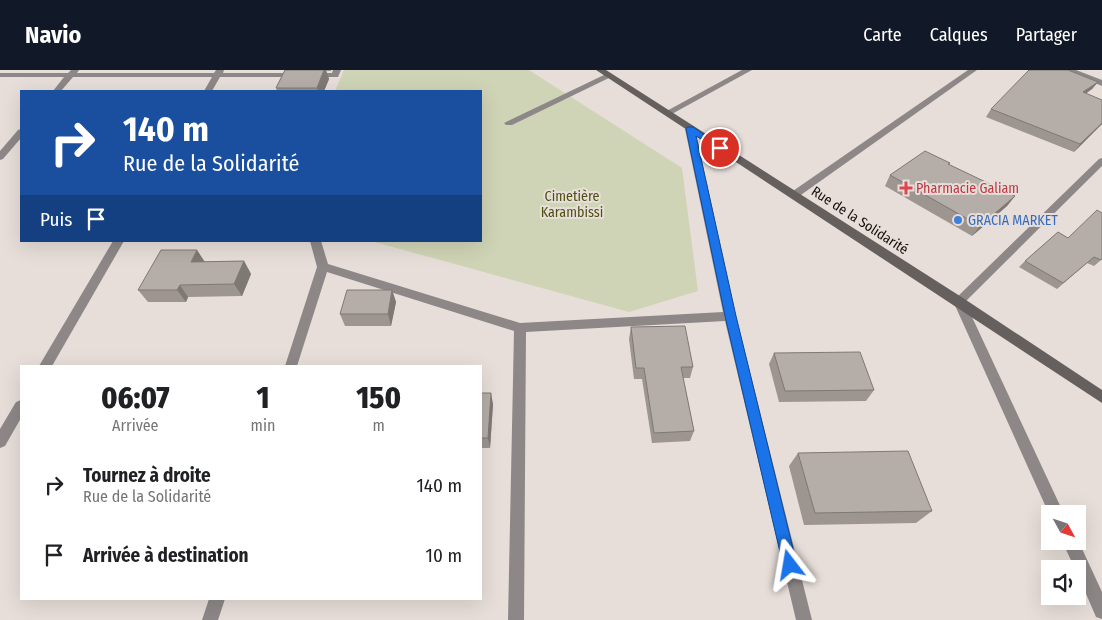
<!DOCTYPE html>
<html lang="fr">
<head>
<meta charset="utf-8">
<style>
	:root { --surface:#fff; --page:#f6f6f6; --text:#202124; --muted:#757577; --accent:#111827 }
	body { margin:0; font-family:"Fira Sans Condensed",sans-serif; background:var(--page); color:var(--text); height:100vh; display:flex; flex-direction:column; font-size:19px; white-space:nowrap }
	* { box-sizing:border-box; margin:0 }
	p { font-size:16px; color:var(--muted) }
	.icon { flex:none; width:28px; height:28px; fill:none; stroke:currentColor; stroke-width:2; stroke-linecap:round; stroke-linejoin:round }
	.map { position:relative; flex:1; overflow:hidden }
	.side { position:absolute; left:20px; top:295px; width:462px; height:235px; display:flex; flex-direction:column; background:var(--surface); border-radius:0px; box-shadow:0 5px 20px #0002 }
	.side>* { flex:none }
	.banner { position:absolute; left:20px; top:20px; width:462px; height:152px; border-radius:0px; box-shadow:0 5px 20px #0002; background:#1a4fa0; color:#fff; overflow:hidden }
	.needle { width:32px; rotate:130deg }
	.tools { position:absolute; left:1041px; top:435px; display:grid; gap:10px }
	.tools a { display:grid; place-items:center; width:45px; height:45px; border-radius:0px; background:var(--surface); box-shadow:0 5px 20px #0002; font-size:25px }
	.pin { position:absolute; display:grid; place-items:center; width:42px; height:42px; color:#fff; margin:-21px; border:2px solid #fff; border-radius:50%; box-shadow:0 1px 5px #0007 }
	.me { position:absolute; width:55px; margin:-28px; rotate:346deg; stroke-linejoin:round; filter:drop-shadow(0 0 4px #0008) }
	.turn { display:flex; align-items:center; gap:18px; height:105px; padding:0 20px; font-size:22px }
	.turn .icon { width:65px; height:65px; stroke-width:2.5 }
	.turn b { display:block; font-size:35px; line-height:42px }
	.then { display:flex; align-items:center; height:48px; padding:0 20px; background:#0003; gap:10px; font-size:19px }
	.eta { display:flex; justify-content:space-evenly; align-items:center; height:85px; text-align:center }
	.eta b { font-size:30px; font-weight:800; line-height:35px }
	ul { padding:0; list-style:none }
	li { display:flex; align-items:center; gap:15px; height:70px; padding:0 20px }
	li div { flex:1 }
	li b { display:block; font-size:19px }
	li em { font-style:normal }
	header { display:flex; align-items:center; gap:30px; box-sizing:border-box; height:70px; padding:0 25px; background:var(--accent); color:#fff }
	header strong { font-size:24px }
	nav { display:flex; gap:28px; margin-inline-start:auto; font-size:18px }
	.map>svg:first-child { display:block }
	.green { fill:#d0d4b6 }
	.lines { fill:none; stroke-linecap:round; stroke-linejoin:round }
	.lane { fill:#8d8887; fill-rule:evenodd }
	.street { fill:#8d8887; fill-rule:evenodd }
	.secondary { fill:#655f5d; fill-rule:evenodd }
	.wall { fill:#9c9590 }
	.shaded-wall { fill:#7f7975 }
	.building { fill:#b5ada7; stroke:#7f7975 }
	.route { fill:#1a73e8; stroke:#114b97 }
	.health-dot { fill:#e0444e; stroke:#e7ded9; stroke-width:2 }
	.shop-dot { fill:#3f7fe0; stroke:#e7ded9; stroke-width:2 }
	.labels { text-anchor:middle; stroke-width:4; stroke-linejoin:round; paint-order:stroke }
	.health-label { font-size:14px; fill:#be3a42; stroke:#e7ded9; text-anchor:start }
	.park-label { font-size:14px; fill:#4d5210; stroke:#e7ded9 }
	.street-label { font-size:14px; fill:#13100e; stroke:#e7ded9 }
	.shop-label { font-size:14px; fill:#366cbe; stroke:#e7ded9; text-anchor:start }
</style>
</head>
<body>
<header>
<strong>Navio</strong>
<nav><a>Carte</a><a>Calques</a><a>Partager</a></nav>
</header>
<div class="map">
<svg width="1102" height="550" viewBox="0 0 1102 550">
	<rect width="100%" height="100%" fill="#e7ded9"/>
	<path class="green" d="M344,0H529L682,98L698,221L629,242L371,171H481V21H335Z"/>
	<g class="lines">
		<path class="lane" d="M606,4L613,6L512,55H506L504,53Z"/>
		<g class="street">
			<path d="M71,0H79L77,3H214L216,0H224L223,3H332L333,0H341L338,7H220L212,21H204L212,7H73L61,21H53L64,7H0V3H68Z"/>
			<path d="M742,0H752L670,45L667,46L663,43Z"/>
			<path d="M968,0H977L798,127H790V123Z"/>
			<path d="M1065,0H1076L1102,10V16Z"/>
			<path d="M690,56L695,59L736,246L812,550H796L725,251L526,262L524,550H508L514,261L327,202L297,296H285L317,197L310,171H321L328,194L520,253L723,242L685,59Z"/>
			<path d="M21,59V68L3,89L0,90V81L18,60Z"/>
			<path d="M1102,88V96L965,232L1064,444H1050V446L953,231L1099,89Z"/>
			<path d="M113,171H124L52,296H39Z"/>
			<path d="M21,330V348L5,376L0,378V359L16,332Z"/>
			<path d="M1078,470L1102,522V549L1096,547L1078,505V499H1075L1062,471Z"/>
			<path d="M209,529H225L218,550H202Z"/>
		</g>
		<path class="secondary" d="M596,0H606L963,228L1102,320V333Z"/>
	</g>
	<g class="wall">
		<path d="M285,0H331V1H326L329,9L324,21H277L276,18Z"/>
		<path d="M1098,12L1092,19L1086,23L1102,54L1074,82L986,47L991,39Z"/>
		<path d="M950,93L949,95L1015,126L1007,136L972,166L885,116L890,105Z"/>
		<path d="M1058,162L1101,190L1094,196L1087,193L1057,219L1019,197L1025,191Z"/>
		<path d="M244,191L251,204L242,226L188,227L186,232H148L138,220L204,192Z"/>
		<path d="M392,220L396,232L391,256H345L340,244Z"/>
		<path d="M631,257L693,297L690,308H683L694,361L690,371L652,373L642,309H634L629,269Z"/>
		<path d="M774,283L874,320L866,331L779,332L769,294Z"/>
		<path d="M481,323L493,334L490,378H481Z"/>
		<path d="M798,383L932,441L916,453L804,455L789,396Z"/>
	</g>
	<g class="shaded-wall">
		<path d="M324,0H326L329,9L324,21H318L317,18Z"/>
		<path d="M1098,12L1092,19L1077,30L1083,22Z"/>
		<path d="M1102,53V54L1074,82L1080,74Z"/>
		<path d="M1015,126L1007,136L972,166L980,156Z"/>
		<path d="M197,180L205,192H191Z"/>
		<path d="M244,191L251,204L242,226L234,214Z"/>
		<path d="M180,215L188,227L186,232L177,220Z"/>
		<path d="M392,220L396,232L391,256L388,244Z"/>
		<path d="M491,323L493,334L490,378L488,368Z"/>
	</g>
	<g class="building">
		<path d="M285,0H324L317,18H276Z"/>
		<path d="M1029,0H1068L1098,12L1083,22L1102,30V53L1080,74L991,39Z"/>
		<path d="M925,81L950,93L948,94L1015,126L980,156L890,105Z"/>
		<path d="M1097,140L1102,143V188L1101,190L1094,187L1063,213L1025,191L1058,162L1068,168Z"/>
		<path d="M161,180H197L191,192L244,191L234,214L180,215L177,220H138Z"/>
		<path d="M347,220H392L388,244H340Z"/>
		<path d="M685,256L693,297H681L694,361L654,363L644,298H636L631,257Z"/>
		<path d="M860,282L874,320L785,321L774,283Z"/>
		<path d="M481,323H491L488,368H481Z"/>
		<path d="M908,381L932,441L815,443L798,383Z"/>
	</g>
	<path class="route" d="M687,57H693L724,78L717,79L696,66L736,246L797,495L795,501L790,503L785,501L783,495L725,246L686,59Z"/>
	<path class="health-dot" d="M903.5 110.5h5v5h5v5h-5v5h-5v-5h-5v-5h5z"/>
	<circle class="shop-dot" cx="958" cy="150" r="5"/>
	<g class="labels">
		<g class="health-label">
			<text x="916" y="123">Pharmacie Galiam</text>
		</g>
		<g class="park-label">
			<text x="572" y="131">Cimetière<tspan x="572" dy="16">Karambissi</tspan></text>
		</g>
		<g class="street-label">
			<text transform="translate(860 150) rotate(33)" y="5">Rue de la Solidarité</text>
		</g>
		<g class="shop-label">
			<text x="968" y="155">GRACIA MARKET</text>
		</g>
	</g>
</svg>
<div class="tools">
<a><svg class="needle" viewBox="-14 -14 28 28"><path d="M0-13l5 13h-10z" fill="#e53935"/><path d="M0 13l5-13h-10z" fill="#757577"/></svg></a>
<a><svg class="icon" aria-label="sound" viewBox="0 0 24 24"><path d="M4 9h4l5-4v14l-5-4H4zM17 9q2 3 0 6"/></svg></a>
</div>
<div class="pin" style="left:720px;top:78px;background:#d93025"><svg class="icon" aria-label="arrive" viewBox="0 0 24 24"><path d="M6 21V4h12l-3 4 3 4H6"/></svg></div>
<svg class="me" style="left:790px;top:495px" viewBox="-20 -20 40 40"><path d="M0-17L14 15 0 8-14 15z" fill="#1a73e8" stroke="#fff" stroke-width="4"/></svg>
<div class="banner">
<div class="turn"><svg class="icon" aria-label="right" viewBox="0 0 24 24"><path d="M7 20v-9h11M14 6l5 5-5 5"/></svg><div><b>140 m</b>Rue de la Solidarité</div></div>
<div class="then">Puis<svg class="icon" aria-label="arrive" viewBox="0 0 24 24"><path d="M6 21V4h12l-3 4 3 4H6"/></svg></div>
</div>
<section class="side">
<div class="eta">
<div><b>06:07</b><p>Arrivée</p></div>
<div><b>1</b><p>min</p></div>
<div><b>150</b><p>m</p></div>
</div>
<ul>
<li><svg class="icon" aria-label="right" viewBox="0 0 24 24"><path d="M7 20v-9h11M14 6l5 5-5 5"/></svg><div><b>Tournez à droite</b><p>Rue de la Solidarité</p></div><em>140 m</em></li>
<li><svg class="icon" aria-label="arrive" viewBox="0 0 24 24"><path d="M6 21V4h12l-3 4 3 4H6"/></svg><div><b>Arrivée à destination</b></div><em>10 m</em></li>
</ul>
</section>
</div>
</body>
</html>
